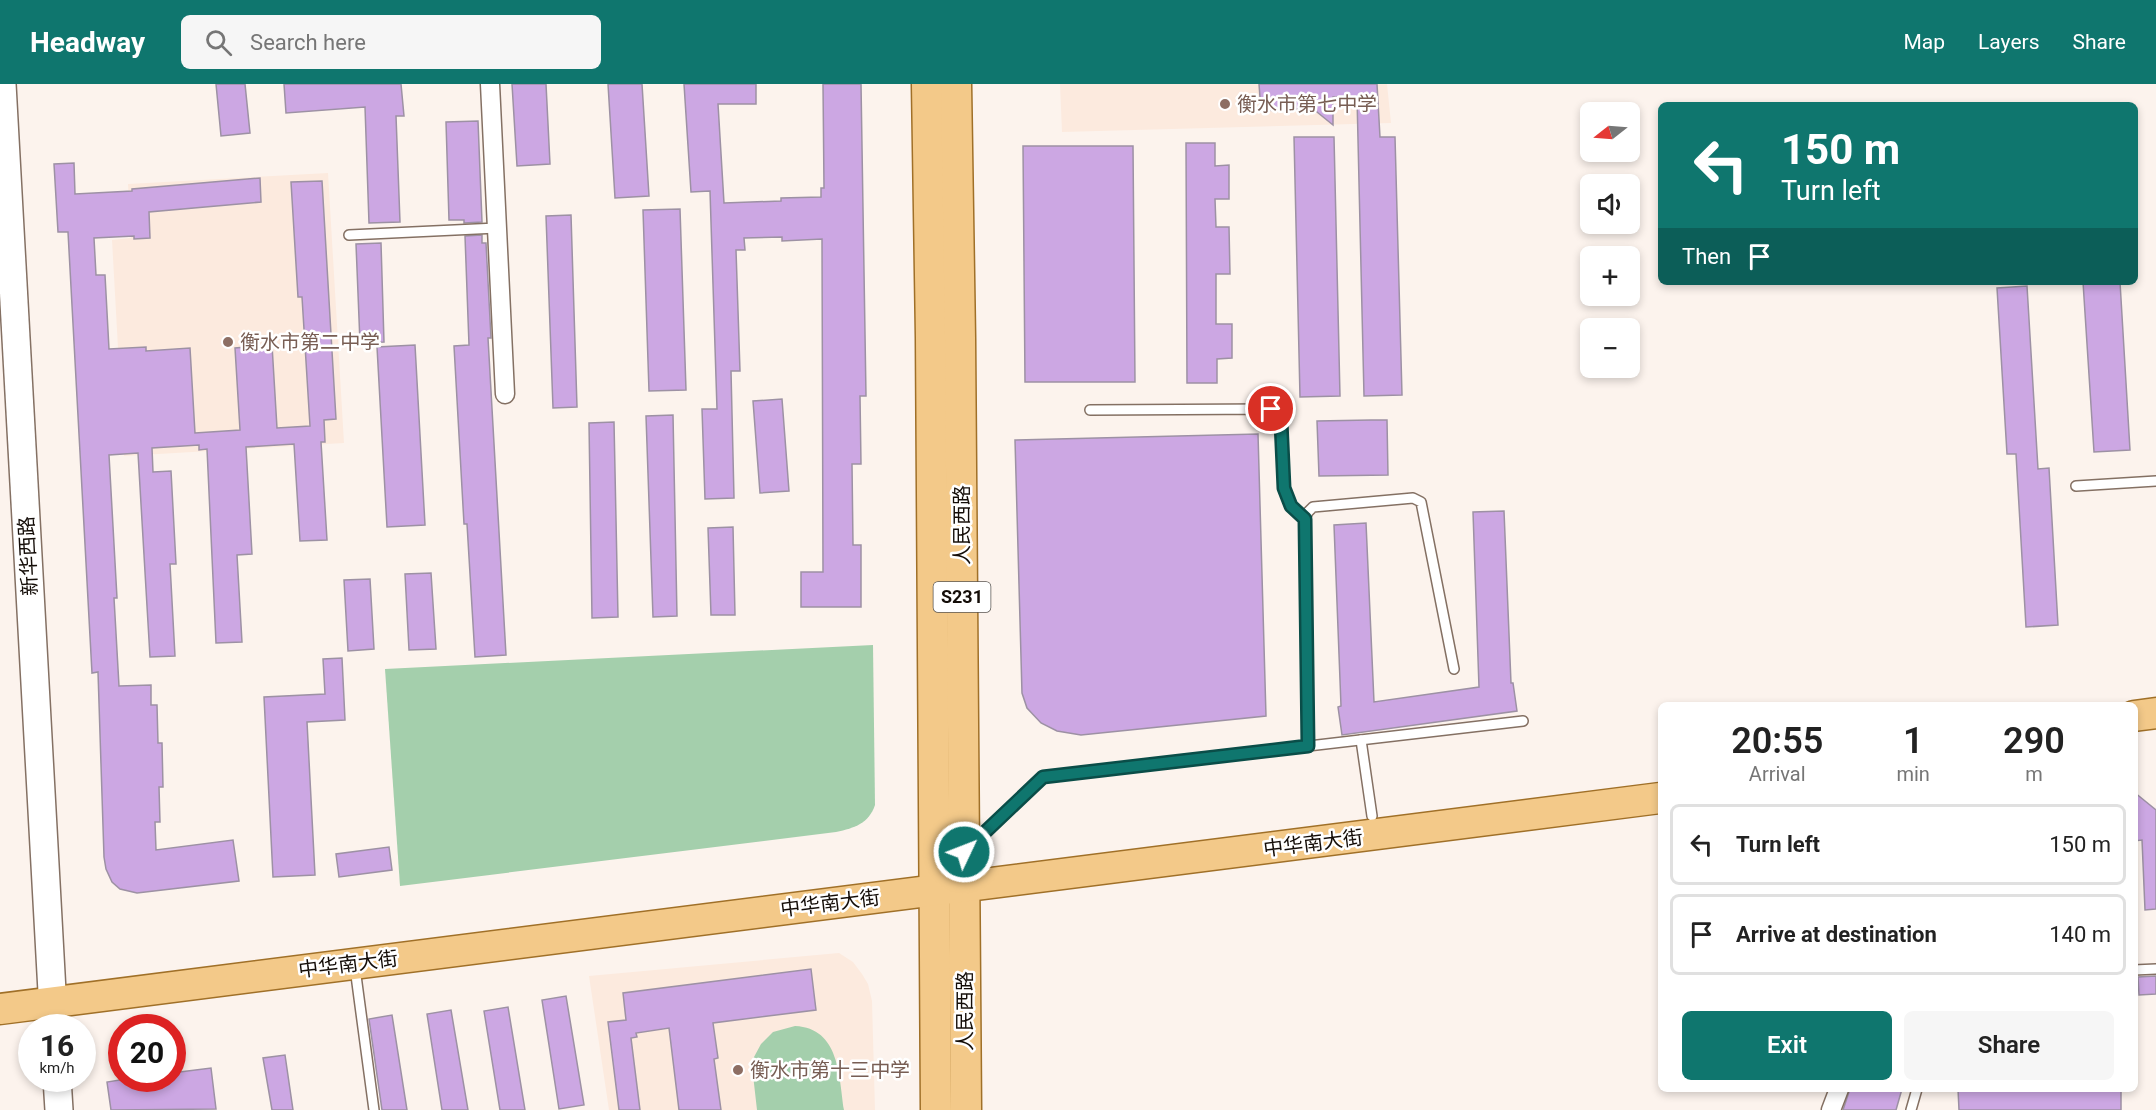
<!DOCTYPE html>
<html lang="en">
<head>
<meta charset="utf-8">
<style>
	:root { --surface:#fff; --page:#f6f6f6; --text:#222; --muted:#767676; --line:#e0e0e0; --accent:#0f766e }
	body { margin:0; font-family:Roboto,"Noto Sans SC",sans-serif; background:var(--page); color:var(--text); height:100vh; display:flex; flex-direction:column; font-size:22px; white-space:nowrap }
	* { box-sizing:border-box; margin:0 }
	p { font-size:20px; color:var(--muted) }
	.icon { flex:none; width:33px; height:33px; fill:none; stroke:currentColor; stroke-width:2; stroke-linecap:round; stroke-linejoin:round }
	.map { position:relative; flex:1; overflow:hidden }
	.details { position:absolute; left:1658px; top:618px; width:480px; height:390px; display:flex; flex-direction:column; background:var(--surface); border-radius:9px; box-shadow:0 3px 9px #0003 }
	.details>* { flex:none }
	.banner { position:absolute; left:1658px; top:18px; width:480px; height:183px; border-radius:9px; box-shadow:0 3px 9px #0003; background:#0f766e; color:#fff; overflow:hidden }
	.needle { width:39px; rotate:253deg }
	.fabs { position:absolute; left:1580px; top:18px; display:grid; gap:12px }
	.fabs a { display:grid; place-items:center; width:60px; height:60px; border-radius:9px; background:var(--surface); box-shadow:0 3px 9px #0003; font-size:30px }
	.speed { position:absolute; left:18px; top:930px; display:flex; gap:12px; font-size:30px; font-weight:700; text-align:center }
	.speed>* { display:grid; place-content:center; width:78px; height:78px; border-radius:50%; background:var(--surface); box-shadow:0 3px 9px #0003; line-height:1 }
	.speed small { font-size:15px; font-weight:400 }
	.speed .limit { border:9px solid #d22; background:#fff; color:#111 }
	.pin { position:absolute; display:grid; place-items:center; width:51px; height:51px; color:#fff; margin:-26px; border:3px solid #fff; border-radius:50%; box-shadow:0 2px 6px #0007 }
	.me { position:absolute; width:66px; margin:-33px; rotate:47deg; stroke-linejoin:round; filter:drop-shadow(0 0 4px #0008) }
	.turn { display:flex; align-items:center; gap:21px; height:126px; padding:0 24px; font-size:27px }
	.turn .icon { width:78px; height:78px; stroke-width:2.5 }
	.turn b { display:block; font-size:42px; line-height:51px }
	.then { display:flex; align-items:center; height:57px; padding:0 24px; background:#0003; gap:12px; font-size:22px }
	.eta { display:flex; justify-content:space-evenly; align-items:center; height:102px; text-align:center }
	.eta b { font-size:36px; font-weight:600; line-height:42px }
	.button { display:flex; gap:12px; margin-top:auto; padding:12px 24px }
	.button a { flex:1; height:69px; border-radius:9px; background:var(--accent); color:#fff; font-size:24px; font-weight:600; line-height:69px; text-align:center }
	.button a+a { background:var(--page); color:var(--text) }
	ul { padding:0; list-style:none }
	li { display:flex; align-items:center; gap:18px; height:81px; margin:0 12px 9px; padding:0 12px; border:3px solid var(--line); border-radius:9px }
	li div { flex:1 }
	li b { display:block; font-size:22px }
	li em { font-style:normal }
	header { display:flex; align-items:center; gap:36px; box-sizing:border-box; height:84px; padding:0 30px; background:var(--accent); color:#fff }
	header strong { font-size:28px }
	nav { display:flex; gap:33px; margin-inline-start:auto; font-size:21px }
	.search { width:420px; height:54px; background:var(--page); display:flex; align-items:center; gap:15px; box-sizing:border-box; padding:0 21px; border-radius:9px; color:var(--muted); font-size:22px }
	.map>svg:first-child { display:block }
	.built { fill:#fceade }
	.green { fill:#a4cfac }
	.building { fill:#cca7e3; stroke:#9d91a4; stroke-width:1.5 }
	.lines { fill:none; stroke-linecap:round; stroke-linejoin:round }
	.lane-casing { stroke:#847063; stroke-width:12 }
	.street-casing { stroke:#847063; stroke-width:21 }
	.secondary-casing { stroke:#847063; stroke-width:30 }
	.primary-casing { stroke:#a07028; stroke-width:33 }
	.lane { stroke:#fff; stroke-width:9 }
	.street { stroke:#fff; stroke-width:18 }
	.secondary { stroke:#fff; stroke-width:27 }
	.primary { stroke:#f3c989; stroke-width:30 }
	.route-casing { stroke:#0a4d48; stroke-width:15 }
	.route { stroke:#0f766e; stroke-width:10 }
	.education-dot { fill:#8d6e63; stroke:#fff; stroke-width:2 }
	.labels { text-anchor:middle; stroke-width:5; stroke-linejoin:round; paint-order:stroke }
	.shield { fill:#fff; stroke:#5a5652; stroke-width:1.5 }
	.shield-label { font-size:18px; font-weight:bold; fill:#140d08 }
	.education-label { font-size:20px; fill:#785e54; stroke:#fff; text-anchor:start }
	.street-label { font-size:20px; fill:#140d08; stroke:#fff }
</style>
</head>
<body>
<header>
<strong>Headway</strong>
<div class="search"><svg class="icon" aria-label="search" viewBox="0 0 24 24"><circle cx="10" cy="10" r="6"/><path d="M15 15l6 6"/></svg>Search here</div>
<nav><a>Map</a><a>Layers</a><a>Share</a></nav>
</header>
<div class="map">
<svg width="2156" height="1026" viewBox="0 0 2156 1026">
	<rect width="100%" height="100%" fill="#fcf3ed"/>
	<g class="built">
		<path d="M1060,0H1387L1391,39L1062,48Z"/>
		<path d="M328,89L344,359L124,372L112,156L131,154L128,100Z"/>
		<path d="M839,869L853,878L862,890L868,900L872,917L875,1026H609L589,892Z"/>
	</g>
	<g class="green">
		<path d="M873,561L875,721C869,739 855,744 836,748L400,802L385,585Z"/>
		<path d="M795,942C840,944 839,993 844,1026H757L752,982L754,973L761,960L773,948Z"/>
	</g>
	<g class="building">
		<path d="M216,0H245L250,49L221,52Z"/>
		<path d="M284,0H401L404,32H396L400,138L369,139L365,23L286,29Z"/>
		<path d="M512,0H546L550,80L517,82Z"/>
		<path d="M608,0H642L649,112L615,114Z"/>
		<path d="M684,0H756V20H718L724,119L781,117V114L821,113V104H824L823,0H861L866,312H860L861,380H852L853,461H861V523H801V488H823L822,155L782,157V153L744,154L745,166H736L740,287H731L734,414L705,415L702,325H717L710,107L691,108Z"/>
		<path d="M1259,0H1377L1380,53H1395L1402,311L1364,312L1357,13H1333V41L1312,24L1261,27Z"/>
		<path d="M478,37L482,138L464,139V136H449L446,38Z"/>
		<path d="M1294,53H1334L1340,312L1300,313Z"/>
		<path d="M1186,59H1215V82L1229,81V115H1215L1216,143H1229L1230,190H1216V240H1232V274L1217,275V299H1187Z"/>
		<path d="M1023,62H1133L1135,298H1025Z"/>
		<path d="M74,79L75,110L132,107V105L260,94L261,118L149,128L150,154L134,155V152L94,154L96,191H105L109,265L146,263V267L190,264L195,349L240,346L235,264L272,261L277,344L310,342L302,213H298L291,98L322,97L336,335L324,336L325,358H321L327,456L300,457L294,360L246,363L252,470L237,471L242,558L216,559L207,365L199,366V361L152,364L153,388L171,387L176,480H170L175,572L150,573L138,369L109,371L117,514H114L119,602L151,601V621H157L158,659H162L163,703H159L160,738H155L156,766L233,756L239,797L137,809L120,805L112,798L106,785L104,773L98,588L92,589L68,148H58L54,80Z"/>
		<path d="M680,125L686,306L649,307L643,126Z"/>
		<path d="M571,131L577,323L553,324L546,132Z"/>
		<path d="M482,151V159H486L491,254H488L506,571L475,573L467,440H464L454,262L469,261L465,152Z"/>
		<path d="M381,159L384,258L360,259L356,160Z"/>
		<path d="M2083,198H2120L2130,366L2094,368Z"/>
		<path d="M2027,202L2038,385L2049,384L2058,541L2026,543L2016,370H2007L1997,204Z"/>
		<path d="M415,261L425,441L387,443L377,263Z"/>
		<path d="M782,315L789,407L760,409L753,317Z"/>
		<path d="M673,331L677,532L653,533L646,332Z"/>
		<path d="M1371,336H1387L1388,391L1319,392L1317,337Z"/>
		<path d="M614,338L618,533L592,534L589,339Z"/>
		<path d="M1258,350L1266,632L1081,651L1057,647L1041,639L1027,624L1022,609L1015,356Z"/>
		<path d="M1504,427L1511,599H1513L1517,627L1342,651L1338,623L1341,622L1334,441L1366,439L1374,618L1479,603L1473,428Z"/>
		<path d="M733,443L735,531H711L708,444Z"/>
		<path d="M431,489L436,565L409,566L405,490Z"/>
		<path d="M370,495L374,565L348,567L344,496Z"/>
		<path d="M342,574L345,636L307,638L315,791L273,793L264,613L325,610L323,575Z"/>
		<path d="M2134,708L2156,726V825L2145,826L2142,756L2134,757Z"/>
		<path d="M389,763L392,786L339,793L336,770Z"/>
		<path d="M811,885L816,926L713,939L718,974L714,975L721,1026H679L669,944L636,949L637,953L631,954L640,1026H619L608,938L626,936L623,909Z"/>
		<path d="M2156,892V910L2139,911L2138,893Z"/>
		<path d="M566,912L584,1021L559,1025L542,916Z"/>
		<path d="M508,923L525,1026H500L484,927Z"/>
		<path d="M451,926L468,1026H442L427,930Z"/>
		<path d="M392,931L407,1026H382L369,935Z"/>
		<path d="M285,971L293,1026H272L263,974Z"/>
		<path d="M211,984L216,1025L111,1026L107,998L132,994H172V989Z"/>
		<path d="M1850,1005H1902L1896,1026H1843Z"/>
		<path d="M1958,1005H2121V1026H1959Z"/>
	</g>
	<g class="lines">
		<g class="lane-casing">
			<g id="lane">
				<path d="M349,151L497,144"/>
				<path d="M1090,326L1271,325L1277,329L1281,338L1284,404L1291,422L1305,435"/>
				<path d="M2076,402L2156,397"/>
				<path d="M1361,656L1372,732"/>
				<path d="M1308,662L1305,435L1308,428L1313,423L1413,414L1421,418L1454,585"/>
				<path d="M970,762L1043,693L1523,637"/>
				<path d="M355,884L374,1026"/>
				<path d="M2134,886L2156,885"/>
				<path d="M1911,1026L1917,1005"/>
			</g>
		</g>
		<g class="street-casing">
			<g id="street">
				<path d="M490,0L505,310"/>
				<path d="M1831,1026L1839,1005"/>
			</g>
		</g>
		<g class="secondary-casing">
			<g id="secondary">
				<path d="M2,0L54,944"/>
				<path d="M57,994L59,1026"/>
			</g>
		</g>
		<g class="primary-casing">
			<g id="primary">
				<path d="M927,0L931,254L936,1026"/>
				<path d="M956,0L960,254L966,1026"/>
				<path d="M2134,632L2156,629"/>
				<path d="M0,925L1660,714"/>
			</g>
		</g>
		<use href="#lane" class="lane"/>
		<use href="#street" class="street"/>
		<use href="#secondary" class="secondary"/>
		<use href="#primary" class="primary"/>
	</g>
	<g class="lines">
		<g class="route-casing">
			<path id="route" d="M964,768L1043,693L1308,662L1305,435L1291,422L1284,404L1281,338L1277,330L1271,325"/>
		</g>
		<use href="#route" class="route"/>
	</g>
	<g class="education-dot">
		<circle cx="1225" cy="20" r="6"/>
		<circle cx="228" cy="258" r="6"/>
		<circle cx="738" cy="986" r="6"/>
	</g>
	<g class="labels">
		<rect class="shield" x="933.5" y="498" width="57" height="30" rx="4.5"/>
		<g class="shield-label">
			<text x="962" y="519">S231</text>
		</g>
		<g class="education-label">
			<text x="1237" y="27">衡水市第七中学</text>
			<text x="240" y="265">衡水市第二中学</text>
			<text x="750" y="993">衡水市第十三中学</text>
		</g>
		<g class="street-label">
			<text transform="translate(962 441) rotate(-90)" y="7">人民西路</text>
			<text transform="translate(28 472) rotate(-93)" y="7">新华西路</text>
			<text transform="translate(1313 759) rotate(-7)" y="7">中华南大街</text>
			<text transform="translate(830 819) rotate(-7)" y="7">中华南大街</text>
			<text transform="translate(348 880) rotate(-7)" y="7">中华南大街</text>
			<text transform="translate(965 927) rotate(-90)" y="7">人民西路</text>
		</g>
	</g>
</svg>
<div class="fabs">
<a><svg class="needle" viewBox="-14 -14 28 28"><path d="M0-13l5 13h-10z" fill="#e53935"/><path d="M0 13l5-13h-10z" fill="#767676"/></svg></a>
<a><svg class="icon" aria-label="sound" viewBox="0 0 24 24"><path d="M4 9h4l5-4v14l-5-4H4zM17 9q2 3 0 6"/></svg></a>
<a>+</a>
<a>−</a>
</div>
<div class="speed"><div>16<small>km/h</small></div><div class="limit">20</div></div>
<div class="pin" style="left:1271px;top:325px;background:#d93025"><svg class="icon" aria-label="arrive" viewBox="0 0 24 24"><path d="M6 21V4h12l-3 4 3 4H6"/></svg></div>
<svg class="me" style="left:964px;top:768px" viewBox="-20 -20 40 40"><circle r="17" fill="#0f766e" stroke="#fff" stroke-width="3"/><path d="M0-11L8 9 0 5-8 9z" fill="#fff"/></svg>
<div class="banner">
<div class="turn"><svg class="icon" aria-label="left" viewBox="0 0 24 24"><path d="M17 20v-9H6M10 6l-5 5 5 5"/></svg><div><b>150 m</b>Turn left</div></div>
<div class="then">Then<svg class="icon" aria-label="arrive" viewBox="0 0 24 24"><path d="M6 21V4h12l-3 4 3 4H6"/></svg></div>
</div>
<section class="details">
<div class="eta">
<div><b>20:55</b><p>Arrival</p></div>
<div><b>1</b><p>min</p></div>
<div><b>290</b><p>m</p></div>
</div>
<ul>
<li><svg class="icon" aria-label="left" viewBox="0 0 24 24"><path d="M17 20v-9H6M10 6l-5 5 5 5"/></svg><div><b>Turn left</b></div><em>150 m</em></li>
<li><svg class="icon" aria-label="arrive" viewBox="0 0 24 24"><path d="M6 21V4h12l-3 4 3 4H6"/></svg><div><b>Arrive at destination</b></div><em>140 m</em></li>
</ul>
<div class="button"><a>Exit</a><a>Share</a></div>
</section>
</div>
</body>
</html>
